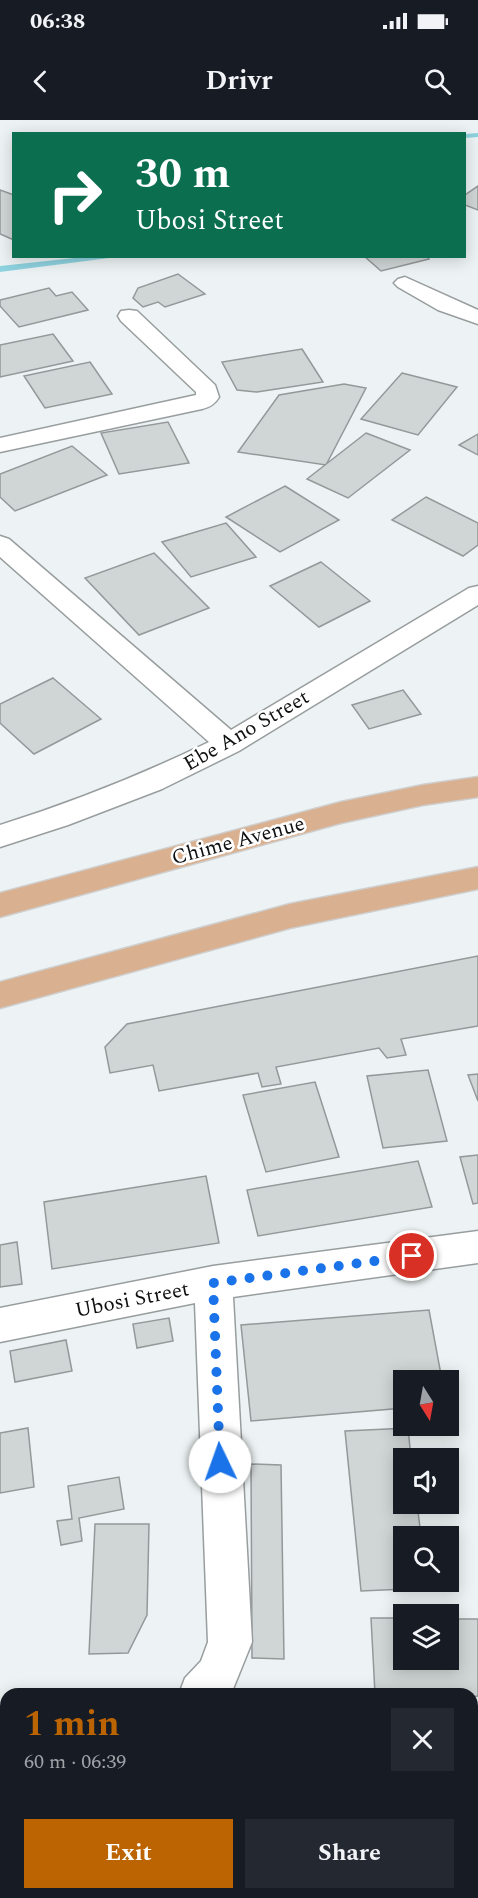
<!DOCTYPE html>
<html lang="en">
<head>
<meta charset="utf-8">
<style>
	:root { --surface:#171b24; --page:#242831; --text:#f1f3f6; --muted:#9ea1a6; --accent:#bd6402 }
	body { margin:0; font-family:Spectral,serif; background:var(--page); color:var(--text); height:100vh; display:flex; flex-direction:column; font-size:22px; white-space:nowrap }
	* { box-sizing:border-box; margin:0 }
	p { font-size:20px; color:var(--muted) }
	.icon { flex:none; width:33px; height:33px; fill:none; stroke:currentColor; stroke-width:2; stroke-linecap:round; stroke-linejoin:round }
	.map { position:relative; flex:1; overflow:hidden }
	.details { position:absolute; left:0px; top:1568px; width:478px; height:212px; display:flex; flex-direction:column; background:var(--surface); border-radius:18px 18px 0 0; box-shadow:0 3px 15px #0003 }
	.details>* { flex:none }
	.banner { position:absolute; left:12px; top:12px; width:454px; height:126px; border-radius:0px; box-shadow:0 3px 15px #0003; background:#0b6e4f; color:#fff; overflow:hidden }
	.needle { width:39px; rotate:169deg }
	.buttons { position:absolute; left:393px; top:1250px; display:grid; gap:12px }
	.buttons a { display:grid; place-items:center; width:66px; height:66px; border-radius:0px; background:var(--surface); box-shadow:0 3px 15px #0003; font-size:30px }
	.pin { position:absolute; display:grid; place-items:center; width:51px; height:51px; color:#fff; margin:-26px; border:3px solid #fff; border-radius:50%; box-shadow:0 2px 6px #0007 }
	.me { position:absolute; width:66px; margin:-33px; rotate:357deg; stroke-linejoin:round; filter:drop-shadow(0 0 4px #0008) }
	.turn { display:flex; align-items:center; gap:21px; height:126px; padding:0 24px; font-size:27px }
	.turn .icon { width:78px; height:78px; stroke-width:2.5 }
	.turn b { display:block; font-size:42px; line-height:51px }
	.round { display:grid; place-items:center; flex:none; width:63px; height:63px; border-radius:0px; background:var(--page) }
	.overview { display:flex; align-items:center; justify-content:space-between; height:102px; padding:0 24px }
	h1 { font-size:36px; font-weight:700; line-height:45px; color:var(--accent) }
	.cta { display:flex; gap:12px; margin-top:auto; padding:12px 24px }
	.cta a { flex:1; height:69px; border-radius:0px; background:var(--accent); color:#fff; font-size:24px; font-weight:700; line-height:69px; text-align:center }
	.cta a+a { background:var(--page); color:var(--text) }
	.status { display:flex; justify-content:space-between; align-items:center; height:42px; padding:0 30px; background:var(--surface); direction:ltr }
	.status svg { height:16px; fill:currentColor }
	header { display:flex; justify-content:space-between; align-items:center; height:78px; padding:0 24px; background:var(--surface); font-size:27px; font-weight:700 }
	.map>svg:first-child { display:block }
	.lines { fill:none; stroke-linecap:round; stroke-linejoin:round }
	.stream { fill:#8ed2df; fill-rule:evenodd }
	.building { fill:#d0d5d6; stroke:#949899; stroke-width:1.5 }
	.street-casing { stroke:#989d9e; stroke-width:3 }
	.primary-casing { stroke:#cfcfcf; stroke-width:3 }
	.street { fill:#fff; fill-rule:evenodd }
	.primary { fill:#d9b090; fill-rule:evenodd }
	.route { stroke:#1a73e8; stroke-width:10; stroke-dasharray:0 18 }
	.labels { text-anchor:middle; stroke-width:5; stroke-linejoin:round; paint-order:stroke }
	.street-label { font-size:21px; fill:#0f1011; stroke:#fff }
</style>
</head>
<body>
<div class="status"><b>06:38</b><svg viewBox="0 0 49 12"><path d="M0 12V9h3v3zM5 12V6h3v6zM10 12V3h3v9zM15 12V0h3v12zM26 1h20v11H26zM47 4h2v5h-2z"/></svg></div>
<header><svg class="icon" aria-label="back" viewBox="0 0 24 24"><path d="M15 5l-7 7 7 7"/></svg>Drivr<svg class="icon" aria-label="search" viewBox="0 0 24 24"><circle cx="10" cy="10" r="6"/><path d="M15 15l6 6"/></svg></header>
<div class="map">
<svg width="478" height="1778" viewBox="0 0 478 1778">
	<rect width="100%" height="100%" fill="#edf3f4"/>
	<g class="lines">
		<g class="stream">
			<path d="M478,13V17L465,18V14Z"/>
			<path d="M93,136H125L0,152V146Z"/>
		</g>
	</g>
	<g class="building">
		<path d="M478,66V90L465,85V75Z"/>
		<path d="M0,70L14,75V120L0,114Z"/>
		<path d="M364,136H427L429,139L381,151Z"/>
		<path d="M178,154L205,174L165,187L158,182L143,187L133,178L138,168Z"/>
		<path d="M49,168L56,176L72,172L88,190L19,207L0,186V180Z"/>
		<path d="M53,214L73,241L0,257V225Z"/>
		<path d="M302,229L323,262L257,272L237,270L222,242Z"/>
		<path d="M90,242L112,274L45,288L24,256Z"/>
		<path d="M402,253L457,267L418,315L361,299Z"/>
		<path d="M344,264L366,268L326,345L238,332L279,275Z"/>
		<path d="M168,302L189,343L119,354L101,313Z"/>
		<path d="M366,313L410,330L348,378L307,359Z"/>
		<path d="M478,314V335L459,325Z"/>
		<path d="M72,326L107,355L15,391L0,377V354Z"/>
		<path d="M285,366L339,400L280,432L226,397Z"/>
		<path d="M426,377L478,403V425L463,436L392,400Z"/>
		<path d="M226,403L256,437L191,457L162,422Z"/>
		<path d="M154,433L209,488L139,515L85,458Z"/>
		<path d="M321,442L370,481L319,507L270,466Z"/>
		<path d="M53,558L101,599L34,634L0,603V584Z"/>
		<path d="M403,570L421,594L369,609L352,585Z"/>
		<path d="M478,836V906L401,919L406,935L387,938L379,928L276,947L281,964L262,967L258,953L159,971L153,945L110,953L105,927L127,904Z"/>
		<path d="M428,950L447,1021L383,1028L367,956Z"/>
		<path d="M478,954V981L468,955Z"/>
		<path d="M315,962L339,1037L266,1052L243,975Z"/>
		<path d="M478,1035V1083L473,1084L460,1037Z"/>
		<path d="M418,1041L432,1087L258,1116L247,1070Z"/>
		<path d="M206,1056L219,1123L52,1149L44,1082Z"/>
		<path d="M17,1122L22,1164L0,1167V1125Z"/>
		<path d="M429,1190L442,1260H404V1288L251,1301L241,1205Z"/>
		<path d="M169,1198L173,1221L137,1228L133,1204Z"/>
		<path d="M66,1220L72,1251L15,1262L10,1231Z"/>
		<path d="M28,1308L34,1367L0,1373V1313Z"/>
		<path d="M408,1308L411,1338H404V1383H417L421,1416H404V1461H427L428,1468L361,1471L345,1311Z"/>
		<path d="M251,1344L281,1345L284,1539L252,1538Z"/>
		<path d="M119,1357L124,1389L79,1398L82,1421L61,1425L57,1401L72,1399L68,1366Z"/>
		<path d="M95,1404H149L147,1495L128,1533L89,1534Z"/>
		<path d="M371,1498H404V1539H448V1499H478V1576L472,1577V1574H375Z"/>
		<path d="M6,1772L103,1773L104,1778H0V1774Z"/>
		<path d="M208,1773H298L299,1778H209Z"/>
		<path d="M375,1773H439L440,1778L375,1777Z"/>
	</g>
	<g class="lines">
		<g class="street-casing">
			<g id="street">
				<path d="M405,157L478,190V204L438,190L398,167L394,163L398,159Z"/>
				<path d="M129,190L137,191L215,265L219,277C215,284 210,287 202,289L0,332V318L196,275V272L121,201L118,196L121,191Z"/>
				<path d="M0,416L9,419L231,610L469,468L478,466V485L239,631L162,669L68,705L0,727V705C73,682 141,655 209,622L0,437Z"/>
				<path d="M478,1111V1143L233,1177L252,1522L231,1574H179L185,1558L201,1541L208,1522L195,1183L0,1222V1188L213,1146Z"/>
				<path d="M6,1603V1649L0,1650V1604Z"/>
			</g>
		</g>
		<g class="primary-casing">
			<g id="primary">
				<path d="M478,657V677L423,685L341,703L0,797V773L341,682L423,665Z"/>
				<path d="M478,747V769L290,808L0,888V862L290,784Z"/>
			</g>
		</g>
		<use href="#street" class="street"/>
		<use href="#primary" class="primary"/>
	</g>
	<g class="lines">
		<path class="route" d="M220,1342L213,1163L412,1136"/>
	</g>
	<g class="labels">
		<g class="street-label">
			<text transform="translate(246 610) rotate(-30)" y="7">Ebe Ano Street</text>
			<text transform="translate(238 720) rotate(-15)" y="7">Chime Avenue</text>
			<text transform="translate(132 1179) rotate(-11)" y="7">Ubosi Street</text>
		</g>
	</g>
</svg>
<div class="buttons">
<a><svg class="needle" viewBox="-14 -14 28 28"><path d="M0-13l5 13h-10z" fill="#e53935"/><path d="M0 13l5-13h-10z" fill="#9ea1a6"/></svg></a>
<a><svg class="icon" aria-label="sound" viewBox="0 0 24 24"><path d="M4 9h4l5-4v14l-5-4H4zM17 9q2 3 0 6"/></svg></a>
<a><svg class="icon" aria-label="search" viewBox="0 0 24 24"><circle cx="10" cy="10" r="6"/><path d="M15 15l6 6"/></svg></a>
<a><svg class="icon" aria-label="layers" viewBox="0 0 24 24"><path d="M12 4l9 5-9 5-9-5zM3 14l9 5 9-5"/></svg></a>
</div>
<div class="pin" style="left:412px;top:1136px;background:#d93025"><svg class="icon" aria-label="arrive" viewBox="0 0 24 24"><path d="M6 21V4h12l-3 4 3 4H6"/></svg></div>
<svg class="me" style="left:220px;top:1342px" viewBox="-20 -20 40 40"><circle r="19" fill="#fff"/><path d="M0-13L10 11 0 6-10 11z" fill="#1a73e8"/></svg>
<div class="banner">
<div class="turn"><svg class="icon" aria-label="right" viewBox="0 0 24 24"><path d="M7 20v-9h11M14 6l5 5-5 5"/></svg><div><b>30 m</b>Ubosi Street</div></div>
</div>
<section class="details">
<div class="overview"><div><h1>1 min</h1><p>60 m · 06:39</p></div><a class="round"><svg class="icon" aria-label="close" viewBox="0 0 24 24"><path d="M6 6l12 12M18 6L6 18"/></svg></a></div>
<div class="cta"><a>Exit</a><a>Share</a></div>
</section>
</div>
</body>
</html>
